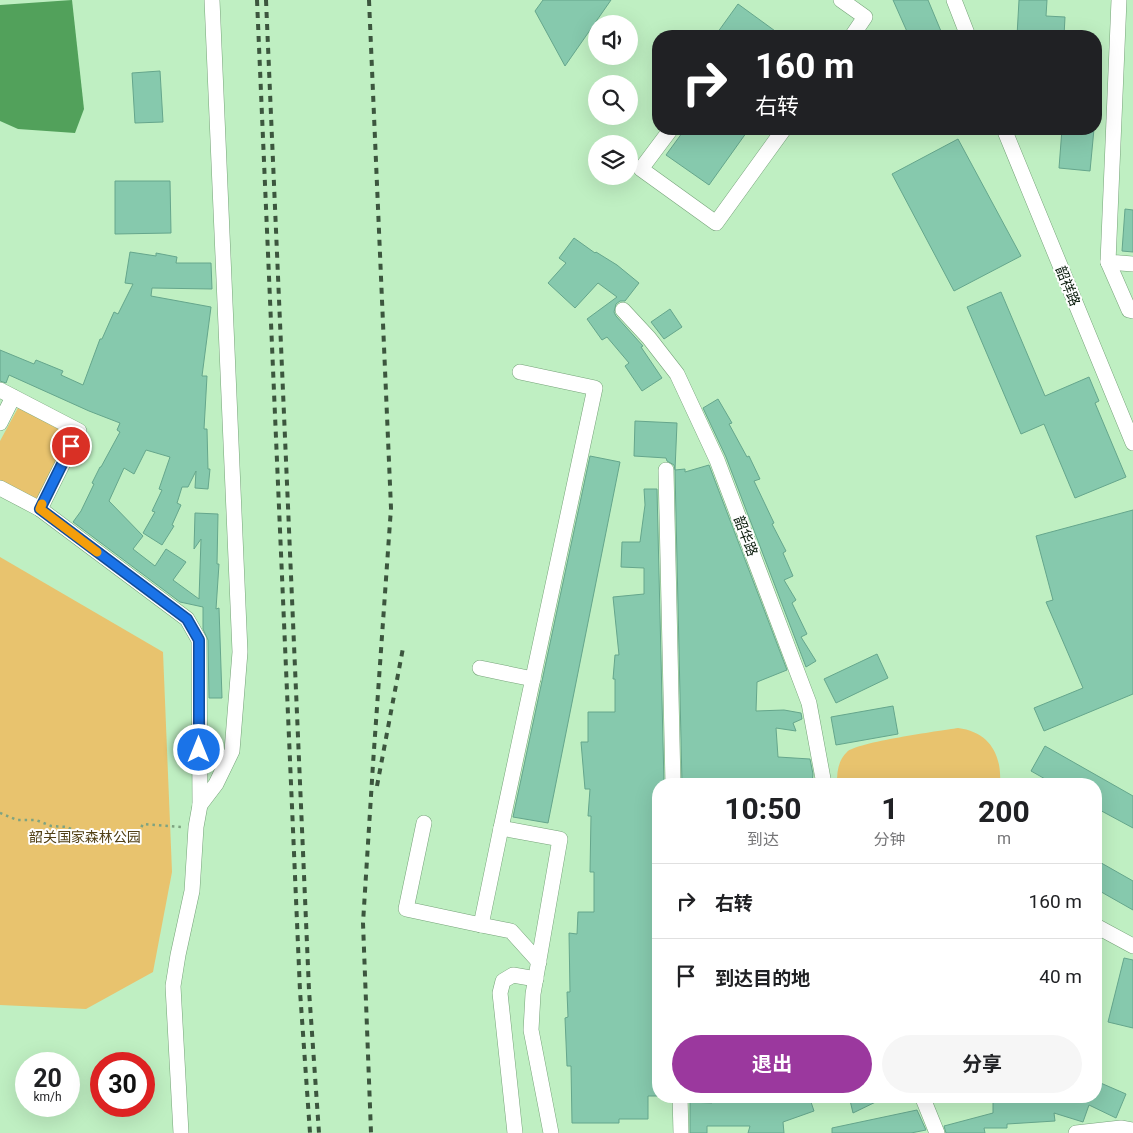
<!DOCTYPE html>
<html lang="zh">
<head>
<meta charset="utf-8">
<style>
	:root { --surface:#fff; --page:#f6f6f6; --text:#202124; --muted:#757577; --line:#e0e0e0; --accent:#9b389e }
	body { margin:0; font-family:Roboto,"Noto Sans SC",sans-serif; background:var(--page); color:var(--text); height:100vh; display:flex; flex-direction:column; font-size:19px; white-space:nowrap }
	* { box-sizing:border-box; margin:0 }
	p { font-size:16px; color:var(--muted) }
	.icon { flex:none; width:28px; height:28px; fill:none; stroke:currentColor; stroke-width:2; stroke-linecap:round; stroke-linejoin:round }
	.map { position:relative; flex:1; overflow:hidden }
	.panel { position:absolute; left:652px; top:778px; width:450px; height:325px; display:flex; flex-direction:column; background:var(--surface); border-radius:20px; box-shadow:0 5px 20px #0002 }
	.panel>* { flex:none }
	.hud { position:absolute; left:652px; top:30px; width:450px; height:105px; border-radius:20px; box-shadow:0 5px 20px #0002; background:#202124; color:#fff; overflow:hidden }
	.fabs { position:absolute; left:588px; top:15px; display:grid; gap:10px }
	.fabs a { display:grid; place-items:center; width:50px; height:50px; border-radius:50%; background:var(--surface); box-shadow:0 5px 20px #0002; font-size:25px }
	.speed { position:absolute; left:15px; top:1052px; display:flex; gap:10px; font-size:25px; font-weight:700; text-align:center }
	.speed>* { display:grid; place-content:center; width:65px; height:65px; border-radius:50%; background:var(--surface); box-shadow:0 5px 20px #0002; line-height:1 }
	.speed small { font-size:12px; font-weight:400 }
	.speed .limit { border:8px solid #d22; background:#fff; color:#111 }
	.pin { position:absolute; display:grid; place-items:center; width:42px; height:42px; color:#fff; margin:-21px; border:2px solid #fff; border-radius:50%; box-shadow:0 1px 5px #0007 }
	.me { position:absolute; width:55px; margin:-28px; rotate:0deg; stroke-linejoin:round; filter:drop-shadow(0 0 4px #0008) }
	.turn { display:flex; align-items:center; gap:18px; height:105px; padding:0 20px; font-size:22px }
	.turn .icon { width:65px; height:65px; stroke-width:2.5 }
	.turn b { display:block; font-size:35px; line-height:42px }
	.eta { display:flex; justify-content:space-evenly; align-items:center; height:85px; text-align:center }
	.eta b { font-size:30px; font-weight:700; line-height:35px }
	.button { display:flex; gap:10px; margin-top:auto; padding:10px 20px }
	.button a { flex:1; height:58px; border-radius:30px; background:var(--accent); color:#fff; font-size:20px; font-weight:700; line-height:58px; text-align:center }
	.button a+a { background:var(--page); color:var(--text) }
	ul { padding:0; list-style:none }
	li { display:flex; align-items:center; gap:15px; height:75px; padding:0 20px; border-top:1px solid var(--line) }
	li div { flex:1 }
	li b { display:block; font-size:19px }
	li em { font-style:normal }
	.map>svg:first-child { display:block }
	.green { fill:#e8c36e }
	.water { fill:#52a15b }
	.building { fill:#86c9ad; stroke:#65a68c }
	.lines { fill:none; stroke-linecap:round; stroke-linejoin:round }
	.minor-casing { stroke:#76a379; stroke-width:16 }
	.path { stroke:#7ea381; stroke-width:2.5; stroke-dasharray:2.5 4; stroke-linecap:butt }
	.minor { stroke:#fff; stroke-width:15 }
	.rail { stroke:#3c563e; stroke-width:4; stroke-dasharray:6 6; stroke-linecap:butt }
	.route-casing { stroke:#114b97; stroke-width:12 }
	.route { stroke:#1a73e8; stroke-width:9 }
	.slow { stroke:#f59e0b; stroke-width:9 }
	.labels { text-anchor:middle; stroke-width:4; stroke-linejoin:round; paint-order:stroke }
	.street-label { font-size:14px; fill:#081a0a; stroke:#fff }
	.park-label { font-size:14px; fill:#514016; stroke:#fff }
</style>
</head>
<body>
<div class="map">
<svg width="1133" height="1133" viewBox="0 0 1133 1133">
	<rect width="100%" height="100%" fill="#bfefc2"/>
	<g class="green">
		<path d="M19,406L73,434L38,502L0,482V441Z"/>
		<path d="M0,557L163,652L172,872L153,972L86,1009L0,1005Z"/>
		<path d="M958,728C989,732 1002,754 1000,784H837C837,771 838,761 847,752C857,742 939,731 958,728Z"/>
	</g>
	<path class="water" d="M72,0L84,109L75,133L18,129L0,121V5Z"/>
	<g class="building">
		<path d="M543,0H611L565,66L535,11Z"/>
		<path d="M893,0H928L943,36H909Z"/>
		<path d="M1019,0H1047L1046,16L1065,17L1064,36H1017Z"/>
		<path d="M738,4L782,36H715Z"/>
		<path d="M160,71L163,122L135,123L132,73Z"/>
		<path d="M685,129H749L709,185L666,155Z"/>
		<path d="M1062,129H1094L1090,171L1059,168Z"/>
		<path d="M958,139L1021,256L954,291L892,174Z"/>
		<path d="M115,181H170L171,233L115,234Z"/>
		<path d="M1125,209L1133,210V252L1122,251Z"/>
		<path d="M574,238L595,253L596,252L617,265L639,283L625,301H620L616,304L614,312L616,316L643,346L641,347L662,378L642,391L625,366L629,363L607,337L602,340L587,319L617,297L598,283L575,308L548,283L566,263L559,258Z"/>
		<path d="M130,252L156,256V253L177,257L176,263H211L212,289L152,288L151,296L211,307L202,376H207L204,429H207L208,469H210L208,489L195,488L196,471L188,487H182L177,503L181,505L172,525L174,526L162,545L143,533L155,512L152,511L162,490L159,489L170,457L146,450L134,474L124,468L109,501L143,536L133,549L155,566L166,549L186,562L173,580L199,599L201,539L194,549L195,513L218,514L217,564H219L216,609L219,608L222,698H209L208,640L203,629V607L180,602L73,522L81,511L94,484L92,483L100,467H101L120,432L117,430L120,423L89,411L9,375L6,383L0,381V350L34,364L36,360L63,371L61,375L83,385L100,339H102L114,312L118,314L133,284L125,283Z"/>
		<path d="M1001,292L1045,396L1089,377L1099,401L1095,403L1126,477L1075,498L1044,424L1021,434L967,307Z"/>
		<path d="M670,309L682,327L664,339L651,322Z"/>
		<path d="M718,399L732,423L729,424L747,457L749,456L760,479L754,481L774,523L772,524L786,551L783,553L793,576L784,580L796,600L792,603L807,634L801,637L816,661L806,667L726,457L703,408Z"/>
		<path d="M635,421L677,423L675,470L685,469V472L709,465L787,670L757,682L756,711L784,710L801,713L802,719L793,723L796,731L776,728L778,757L810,759L813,774L812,784L772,781V784H682L675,470L674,465L667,461L666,458L634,456Z"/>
		<path d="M590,456L620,462L548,823L513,817Z"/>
		<path d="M644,489H657L664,784H659V1096H648V1119H619V1123H572L571,1066H567L565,1018L568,1017L567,992H570L569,933L577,934L578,912H594V872H590L591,816H588L590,789H585L581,742H588V712H615V679H613L615,655H619L613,597L644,594V568L621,567L622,542H640L645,505Z"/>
		<path d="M1133,510V694L1044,731L1034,708L1083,688L1046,602L1053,600L1036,536Z"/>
		<path d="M877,654L888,678L836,703L824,679Z"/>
		<path d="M893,706L898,734L836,745L831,717Z"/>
		<path d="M1045,746L1133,796V828L1096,808V784H1054L1031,771Z"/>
		<path d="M1096,860L1133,881V910L1096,889Z"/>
		<path d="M1124,958L1133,960V1028L1108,1022Z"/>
		<path d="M1096,1081L1126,1094L1116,1118L1089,1105L1083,1122L1054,1113L1055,1121L1007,1124V1128H984L985,1133H946L944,1126L993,1113V1099H1013V1096H1096Z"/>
		<path d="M750,1096H809L814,1111L783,1122L784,1133H748L750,1126H707V1133H690V1102L712,1103V1100H751Z"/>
		<path d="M849,1096H888L853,1113Z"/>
		<path d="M917,1110L926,1130L911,1133H832V1128Z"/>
	</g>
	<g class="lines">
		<g class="minor-casing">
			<g id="minor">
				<path d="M841,0L865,17L852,36"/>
				<path d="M954,0L968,36"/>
				<path d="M1119,0L1108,262L1133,264"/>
				<path d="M671,129L641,169L716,223L784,129"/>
				<path d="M1004,129L1133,443"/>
				<path d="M1108,262L1129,310L1133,311"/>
				<path d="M623,310L649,338L677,374L717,460L809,703L824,784"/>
				<path d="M520,372L595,388L501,828L560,839L533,994L531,1030L551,1133"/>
				<path d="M0,390L79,431L40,509"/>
				<path d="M0,423L13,397"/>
				<path d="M666,470L673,784"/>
				<path d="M0,488L40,509L187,619L199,640L200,805"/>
				<path d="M480,668L533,679"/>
				<path d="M424,823L406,909L481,925"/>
				<path d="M501,828L481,925L511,931L539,962"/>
				<path d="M1096,926L1133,946"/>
				<path d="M680,1096L681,1133"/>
				<path d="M922,1096L937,1133"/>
				<path d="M181,1133L173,986L178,955L192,891L196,827L200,805L216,784L232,751L240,652L212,0"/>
				<path d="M515,1133L500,993L503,981L513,975L536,979"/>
				<path d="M1076,1133L1121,1128L1133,1130"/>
			</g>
		</g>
		<path class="path" d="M0,813L17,820H36L51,826L67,827L81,834L90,835L98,833L111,842L135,839L143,824L182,827"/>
		<use href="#minor" class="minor"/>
		<g class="rail">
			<path d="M257,0L300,991L310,1133"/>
			<path d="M266,0L309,990L319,1133"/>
			<path d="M369,0L391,508L373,764L363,923L371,1133"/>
			<path d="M377,786L403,648"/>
		</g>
	</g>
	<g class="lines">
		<g class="route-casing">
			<path id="route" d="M71,446L40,509L187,619L199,640V750"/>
		</g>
		<use href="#route" class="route"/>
		<path class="slow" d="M42,504L40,509L97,552"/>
	</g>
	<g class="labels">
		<g class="street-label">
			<text transform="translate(1068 286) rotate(68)" y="5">韶祥路</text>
			<text transform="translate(746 536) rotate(69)" y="5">韶华路</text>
		</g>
		<g class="park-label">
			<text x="85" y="842">韶关国家森林公园</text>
		</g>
	</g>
</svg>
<div class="fabs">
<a><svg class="icon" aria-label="sound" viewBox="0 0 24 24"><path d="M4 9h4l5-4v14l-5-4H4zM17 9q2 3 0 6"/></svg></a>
<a><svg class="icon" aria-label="search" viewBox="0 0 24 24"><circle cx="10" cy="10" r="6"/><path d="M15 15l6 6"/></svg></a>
<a><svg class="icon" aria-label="layers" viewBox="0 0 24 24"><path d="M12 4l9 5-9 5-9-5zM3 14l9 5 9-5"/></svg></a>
</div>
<div class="speed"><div>20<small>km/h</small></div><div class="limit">30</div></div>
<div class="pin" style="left:71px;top:446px;background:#d93025"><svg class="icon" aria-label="arrive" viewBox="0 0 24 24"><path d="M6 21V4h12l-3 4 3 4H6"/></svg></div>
<svg class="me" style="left:199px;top:750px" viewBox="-20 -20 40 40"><circle r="17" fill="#1a73e8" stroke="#fff" stroke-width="3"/><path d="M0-11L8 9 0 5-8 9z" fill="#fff"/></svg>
<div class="hud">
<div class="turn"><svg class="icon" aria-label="right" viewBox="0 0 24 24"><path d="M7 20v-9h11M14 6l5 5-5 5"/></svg><div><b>160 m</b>右转</div></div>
</div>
<section class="panel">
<div class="eta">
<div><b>10:50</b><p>到达</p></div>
<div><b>1</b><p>分钟</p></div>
<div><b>200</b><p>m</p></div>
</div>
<ul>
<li><svg class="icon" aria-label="right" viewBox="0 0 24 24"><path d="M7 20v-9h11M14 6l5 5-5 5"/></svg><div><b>右转</b></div><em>160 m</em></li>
<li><svg class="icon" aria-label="arrive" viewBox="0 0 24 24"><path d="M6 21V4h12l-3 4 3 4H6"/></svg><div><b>到达目的地</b></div><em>40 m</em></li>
</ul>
<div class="button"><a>退出</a><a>分享</a></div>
</section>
</div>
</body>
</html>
